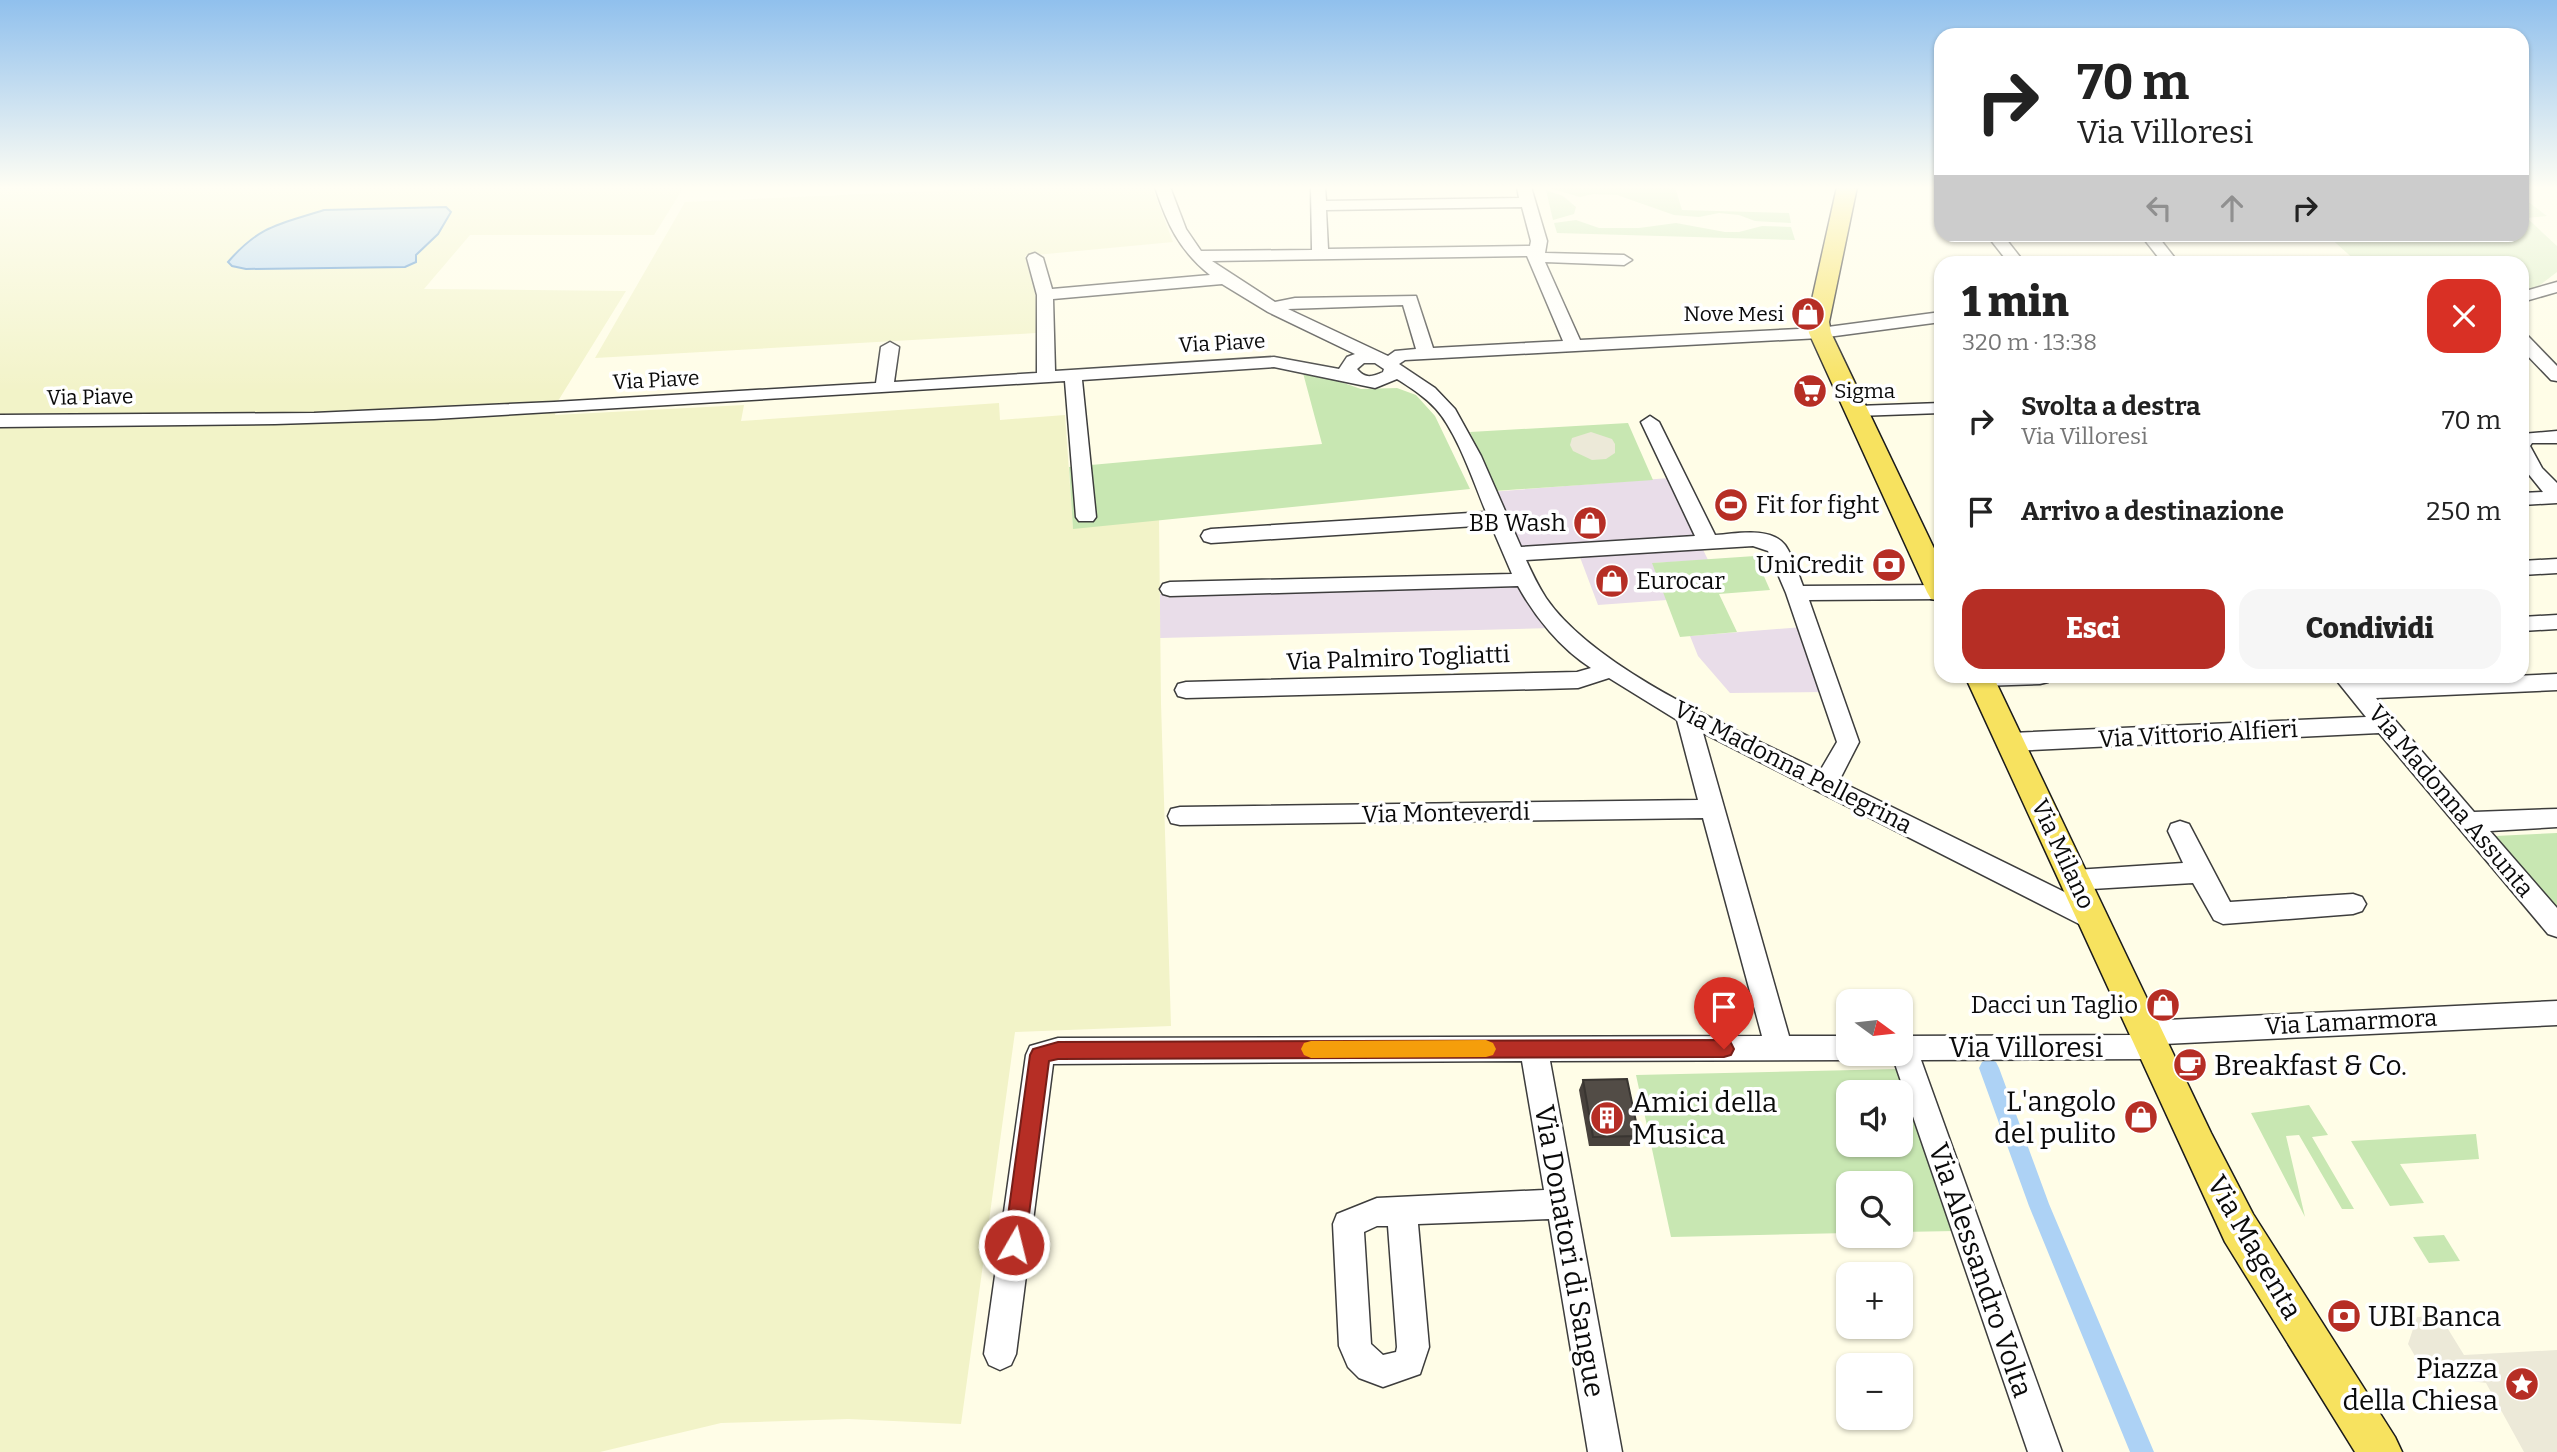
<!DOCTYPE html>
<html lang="it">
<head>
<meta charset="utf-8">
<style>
	:root { --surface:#fff; --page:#f6f6f6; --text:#222; --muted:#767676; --accent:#b62e25 }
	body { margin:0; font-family:Bitter,serif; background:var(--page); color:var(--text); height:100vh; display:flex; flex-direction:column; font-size:26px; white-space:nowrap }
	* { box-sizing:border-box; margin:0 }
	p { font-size:23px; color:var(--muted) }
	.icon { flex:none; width:38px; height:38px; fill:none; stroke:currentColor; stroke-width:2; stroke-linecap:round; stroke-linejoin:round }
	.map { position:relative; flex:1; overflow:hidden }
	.side { position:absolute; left:1934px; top:256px; width:595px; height:427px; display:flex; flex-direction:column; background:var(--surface); border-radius:21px; box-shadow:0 2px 5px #0004 }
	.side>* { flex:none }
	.banner { position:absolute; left:1934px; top:28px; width:595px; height:214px; border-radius:21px; box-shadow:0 2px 5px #0004; background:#fff; color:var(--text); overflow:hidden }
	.needle { width:46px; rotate:105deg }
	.controls { position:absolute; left:1836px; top:989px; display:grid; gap:14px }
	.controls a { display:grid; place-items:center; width:77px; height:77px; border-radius:14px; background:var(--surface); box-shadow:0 2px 5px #0004; font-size:35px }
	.pin { position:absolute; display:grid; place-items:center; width:60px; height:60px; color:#fff; margin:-72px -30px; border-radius:50% 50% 50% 0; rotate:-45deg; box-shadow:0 0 7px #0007 }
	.pin .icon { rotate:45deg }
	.me { position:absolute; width:77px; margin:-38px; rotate:8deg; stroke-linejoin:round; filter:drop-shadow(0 0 5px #0008) }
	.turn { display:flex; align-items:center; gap:24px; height:147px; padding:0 28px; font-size:32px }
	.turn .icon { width:91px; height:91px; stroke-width:2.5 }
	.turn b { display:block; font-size:49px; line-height:60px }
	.lanes { display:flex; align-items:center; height:66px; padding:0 28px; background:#0003; justify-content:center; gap:35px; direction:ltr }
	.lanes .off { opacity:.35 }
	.round { display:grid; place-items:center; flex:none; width:74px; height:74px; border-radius:21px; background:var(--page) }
	.summary { display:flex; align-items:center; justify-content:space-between; height:119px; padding:0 28px }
	h1 { font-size:42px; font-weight:800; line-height:52px }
	.action { display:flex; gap:14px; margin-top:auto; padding:14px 28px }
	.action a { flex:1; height:80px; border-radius:21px; background:var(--accent); color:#fff; font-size:28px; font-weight:800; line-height:80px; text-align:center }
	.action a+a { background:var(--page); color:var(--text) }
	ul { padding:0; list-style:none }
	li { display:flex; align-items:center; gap:21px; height:91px; padding:0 28px }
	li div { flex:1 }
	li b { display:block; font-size:26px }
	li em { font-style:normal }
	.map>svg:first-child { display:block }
	.industrial { fill:#e9dde9 }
	.farmland { fill:#f2f3c8 }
	.green { fill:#c8e7b2; fill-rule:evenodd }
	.pitch { fill:#dbeec4 }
	.plaza { fill:#ece9d8 }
	.water { fill:#add2f5; stroke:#357fca; stroke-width:2 }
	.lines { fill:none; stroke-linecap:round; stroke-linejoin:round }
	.canal { fill:#add2f5; fill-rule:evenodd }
	.minor-casing { stroke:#3d3d3d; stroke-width:3 }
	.major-casing { stroke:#1b1b1b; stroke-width:3 }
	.minor { fill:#fff; fill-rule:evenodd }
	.major { fill:#f7e25f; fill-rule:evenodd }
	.wall { fill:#47413c }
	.building { fill:#524c46; stroke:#393531; stroke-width:2 }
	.route { fill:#b62e25; stroke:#761e18; stroke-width:2 }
	.slow { fill:#f59e0b }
	.labels { text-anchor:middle; stroke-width:7; stroke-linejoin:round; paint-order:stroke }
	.far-poi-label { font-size:21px; fill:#0a0a0a; stroke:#fff; text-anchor:end }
	.far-street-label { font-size:21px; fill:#0a0a0a; stroke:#fff }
	.poi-label { font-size:24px; fill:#0a0a0a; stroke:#fff; text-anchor:end }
	.street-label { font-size:24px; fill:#0a0a0a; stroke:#fff }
	.near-street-label { font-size:28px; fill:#0a0a0a; stroke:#fff }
	.near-poi-label { font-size:28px; fill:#0a0a0a; stroke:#fff; text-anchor:start }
</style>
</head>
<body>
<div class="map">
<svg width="2557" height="1452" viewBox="0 0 2557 1452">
	<rect width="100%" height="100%" fill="#fffde7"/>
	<g class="industrial">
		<path d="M1669,478L1708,560L1653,563L1667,600L1598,605L1578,552L1517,556L1490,492Z"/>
		<path d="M1521,581L1553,628L1160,638V594Z"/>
		<path d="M1803,627L1825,692L1730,693L1698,656L1690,636Z"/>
	</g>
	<g class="farmland">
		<path d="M0,187H684L654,235H470L424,289L626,291L558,401L555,415L744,405L741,421L999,403L1000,420L1065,415L1073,528L1159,519L1161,703L1171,1026L1015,1032L961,1424L848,1419L721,1423L600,1452H0Z"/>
		<path d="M974,187H1152L1173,242L1025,256L1036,298V333L595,358L685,202L974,189Z"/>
	</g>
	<g class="green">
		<path d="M1545,187H1675L1682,210L1789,213L1791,223L1755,221L1739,215L1719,213L1699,217L1674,215L1617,195L1593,194L1580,197Z"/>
		<path d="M1546,190L1563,196L1576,207L1574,214L1553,220Z"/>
		<path d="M1576,220L1599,228H1639L1676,223L1725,232H1739L1762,226L1791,227L1795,240L1557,233L1554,223Z"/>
		<path d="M1303,373L1335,380L1361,389L1397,388L1416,395L1435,416L1470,489L1073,529L1069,467L1322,444Z"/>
		<path d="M1628,423L1653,480L1494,491L1470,432Z"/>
		<path d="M1755,556L1770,590L1719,594L1737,632L1680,637L1652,563Z"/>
		<path d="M2557,833V909L2495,836Z"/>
		<path d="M1899,1069L1955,1231L1901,1232L1900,1183H1848V1233L1671,1237L1636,1075ZM1848,1092H1900V1144H1848Z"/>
		<path d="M2309,1105L2328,1135L2312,1137L2354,1209H2342L2299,1135L2286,1136L2305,1217L2251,1113Z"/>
		<path d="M2476,1134L2479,1159L2400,1164L2424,1203L2390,1206L2351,1141Z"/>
		<path d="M2444,1235L2460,1261L2429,1263L2413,1237Z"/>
	</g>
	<path class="pitch" d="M2522,197L2547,216L2527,218L2557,246V272L2536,288L2522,289V262H2357L2327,235L2522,234Z"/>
	<g class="plaza">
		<path d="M1591,432L1612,439L1615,444V453L1606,459L1592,460L1573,451L1570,445L1572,438Z"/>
		<path d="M2440,1316L2464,1355L2557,1350V1452H2524L2486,1383L2426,1375L2408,1344L2417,1317Z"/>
	</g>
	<path class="water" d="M446,207L451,212L438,234L416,255V262L405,267L246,269L232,266L228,262C260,225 280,224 324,210Z"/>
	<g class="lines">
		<path class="canal" d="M1989,1059L1996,1062L1999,1068L2049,1204L2154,1452H2130L2029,1206L1979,1068L1982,1062Z"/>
		<g class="minor-casing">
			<g id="minor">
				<path d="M1155,187H1170L1186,229L1201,251L1312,250L1311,187H1325L1326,201L1519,198L1517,187H1531L1547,241L1545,253L1624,255L1632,260L1624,265L1545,262L1580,340L1820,328L1941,312V322L1820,338L1405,360L1399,364L1435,388L1455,409L1481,456L1521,547L1695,536L1641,422L1650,416L1659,422L1715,535C1735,534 1770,526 1785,545C1793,556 1798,573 1803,586L1941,585V599L1809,600L1859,742L1839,781L2101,910L2105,918L2101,926L2092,929L2083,926L1703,733L1789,1036H1848V1054H1859L1848,1060L1550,1061L1622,1452H1588L1549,1219L1418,1224L1429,1347L1420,1374L1383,1387L1359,1378L1348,1367L1339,1346L1333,1224L1337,1214L1377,1198L1544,1190L1522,1061L1053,1064L1016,1354L1011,1365L1000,1370L989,1365L984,1354L1026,1055L1030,1046L1058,1038L1762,1036L1703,818L1180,825L1171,823L1168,816L1171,809L1180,807L1698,800L1677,720L1609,678L1578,688L1186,698L1178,696L1175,690L1178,684L1186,682L1577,672L1591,668C1561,649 1535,617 1518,586L1170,596L1163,594L1160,589L1163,584L1170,582L1512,574L1491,525L1211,543L1204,541L1201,536L1204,531L1211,529L1486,512C1474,483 1457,432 1436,409C1424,396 1411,388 1397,379L1375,388L1274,367L1082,380L1096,517L1093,521H1079L1076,517L1065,381L434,419L275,424L0,427V415L314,413L554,402L876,383L881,347L890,342L899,347L894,382L1037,373V295L1027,258L1029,255L1035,253L1043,258L1052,289L1210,275C1179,250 1167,224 1155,187ZM1522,207L1531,241L1530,246L1328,249L1326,210ZM1527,256L1563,341L1433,348L1416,296L1295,298L1275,302L1212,261ZM1222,284L1268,312L1355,354L1347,357L1339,369L1274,357L1055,371L1053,299ZM1403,305L1416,349L1395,351L1388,356L1288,309ZM1364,363H1375L1384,369L1383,372C1372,377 1365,379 1357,369ZM1753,546L1768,551L1786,593L1837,742L1820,771C1741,732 1596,671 1546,598C1538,586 1532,573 1526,560ZM1377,1226H1388L1397,1347L1396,1352L1383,1355L1371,1344L1364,1232Z"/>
				<path d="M1986,234H2002L2024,262H2008Z"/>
				<path d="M2140,234H2156L2178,262H2162Z"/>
				<path d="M2557,282V292L2522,302V292Z"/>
				<path d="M2522,335L2528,336L2557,366V381L2551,380L2522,350Z"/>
				<path d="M1941,403V413L1857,416L1848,411L1857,406Z"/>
				<path d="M2557,431V443H2532L2530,446L2542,468L2557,483V503L2522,505V493L2543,492L2522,466V434Z"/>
				<path d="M2557,559V573L2522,575V561Z"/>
				<path d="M2557,615V629L2522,631V617Z"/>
				<path d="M2557,674V690L2376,698L2474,812L2557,809V827L2490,831L2557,908V937L2548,934L2379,733L2011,751L2003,748L2000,742L2003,736L2011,733L2366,717L2333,676H2356L2362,683Z"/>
				<path d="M1971,676H2051L2048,682L2040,684L1981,686L1973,684Z"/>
				<path d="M2180,821L2189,824L2230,902L2353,894L2362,897L2366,904L2362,911L2353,914L2223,924L2214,920L2193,883L2075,890L2066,887L2063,880L2066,873L2075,870L2183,863L2168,831L2171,824Z"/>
				<path d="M2557,1001V1025L2164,1044L2162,1056L2152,1059L1921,1060L2062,1452H2028L1893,1058L1889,1054H1900V1036L2133,1035L2136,1024L2146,1021Z"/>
			</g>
		</g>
		<g class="major-casing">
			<g id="major">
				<path d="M1837,187H1857L1829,322L1831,333L1941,563V601L1931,599L1927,592L1809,333L1807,322Z"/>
				<path d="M1965,676H1993L2211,1133L2253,1214L2395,1437L2402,1452H2355L2225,1242Z"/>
			</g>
		</g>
		<use href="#minor" class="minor"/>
		<use href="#major" class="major"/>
	</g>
	<path class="wall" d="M1583,1080L1639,1136L1635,1146H1589L1579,1090Z"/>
	<path class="building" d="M1627,1079L1639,1136L1593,1137L1583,1080Z"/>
	<linearGradient id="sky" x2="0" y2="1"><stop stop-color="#90c0ed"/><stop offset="0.48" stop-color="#fffef4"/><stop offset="1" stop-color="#fffef4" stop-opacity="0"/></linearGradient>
	<rect width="2557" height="391" fill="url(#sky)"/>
	<path class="route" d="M1724,1040L1731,1043L1734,1049L1731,1055L1724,1057L1058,1059L1049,1061L1025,1245L1022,1253L1014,1256L1007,1253L1004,1245L1030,1055L1033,1049L1058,1042Z"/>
	<path class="slow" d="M1486,1040L1493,1043L1496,1049L1493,1055L1486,1057L1311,1058L1304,1055L1301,1049L1304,1043L1311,1041Z"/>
	<defs>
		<g id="shop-disc" transform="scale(1.75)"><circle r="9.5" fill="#b62e25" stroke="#fff"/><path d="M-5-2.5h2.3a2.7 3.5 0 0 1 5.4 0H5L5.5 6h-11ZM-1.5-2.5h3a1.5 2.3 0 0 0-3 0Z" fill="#fff"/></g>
		<g id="supermarket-disc" transform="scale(1.75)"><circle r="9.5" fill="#b62e25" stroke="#fff"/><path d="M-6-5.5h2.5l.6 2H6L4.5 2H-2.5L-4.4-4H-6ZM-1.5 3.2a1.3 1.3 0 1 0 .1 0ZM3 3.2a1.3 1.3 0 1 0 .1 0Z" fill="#fff"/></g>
		<g id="stadium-disc" transform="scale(1.75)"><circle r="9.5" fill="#b62e25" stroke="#fff"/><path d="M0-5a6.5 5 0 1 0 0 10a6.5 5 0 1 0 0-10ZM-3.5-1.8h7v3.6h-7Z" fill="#fff"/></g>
		<g id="bank-disc" transform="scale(1.75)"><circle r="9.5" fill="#b62e25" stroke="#fff"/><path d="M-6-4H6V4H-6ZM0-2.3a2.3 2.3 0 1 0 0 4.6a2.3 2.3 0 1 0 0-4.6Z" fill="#fff"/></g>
		<g id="cafe-disc" transform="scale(1.75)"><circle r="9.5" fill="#b62e25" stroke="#fff"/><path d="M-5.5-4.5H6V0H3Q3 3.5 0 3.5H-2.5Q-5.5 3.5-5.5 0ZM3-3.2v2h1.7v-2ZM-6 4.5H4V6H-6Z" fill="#fff"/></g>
		<g id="building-disc" transform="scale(1.75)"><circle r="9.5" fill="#b62e25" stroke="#fff"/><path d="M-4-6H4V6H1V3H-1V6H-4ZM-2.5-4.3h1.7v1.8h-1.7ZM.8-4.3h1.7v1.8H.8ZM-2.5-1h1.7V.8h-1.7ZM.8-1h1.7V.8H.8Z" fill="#fff"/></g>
		<g id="sight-disc" transform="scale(1.75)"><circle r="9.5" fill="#b62e25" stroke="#fff"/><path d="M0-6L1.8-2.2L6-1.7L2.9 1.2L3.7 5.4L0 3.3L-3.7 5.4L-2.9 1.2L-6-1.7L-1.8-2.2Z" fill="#fff"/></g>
	</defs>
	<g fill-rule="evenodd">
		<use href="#shop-disc" x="1808" y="314"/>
		<use href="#supermarket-disc" x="1810" y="391"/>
		<use href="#stadium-disc" x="1731" y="505"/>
		<use href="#shop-disc" x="1590" y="523"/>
		<use href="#bank-disc" x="1889" y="565"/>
		<use href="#shop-disc" x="1612" y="581"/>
		<use href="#shop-disc" x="2163" y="1005"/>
		<use href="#cafe-disc" x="2190" y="1065"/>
		<use href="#shop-disc" x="2141" y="1117"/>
		<use href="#building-disc" x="1607" y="1118"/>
		<use href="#bank-disc" x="2344" y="1316"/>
		<use href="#sight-disc" x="2522" y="1384"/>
	</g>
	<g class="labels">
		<g class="far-poi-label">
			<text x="1784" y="321">Nove Mesi</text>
			<text x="1834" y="398" text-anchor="start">Sigma</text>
		</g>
		<g class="far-street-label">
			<text transform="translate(1222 343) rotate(-3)" y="7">Via Piave</text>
			<text transform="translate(656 380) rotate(-3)" y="7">Via Piave</text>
			<text transform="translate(90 397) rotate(-1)" y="7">Via Piave</text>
		</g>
		<g class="poi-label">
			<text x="1756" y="513" text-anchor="start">Fit for fight</text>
			<text x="1566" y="531">BB Wash</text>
			<text x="1864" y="573">UniCredit</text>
			<text x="1636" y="589" text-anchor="start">Eurocar</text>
			<text x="2138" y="1013">Dacci un Taglio</text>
		</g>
		<g class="street-label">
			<text transform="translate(1398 658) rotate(-2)" y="8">Via Palmiro Togliatti</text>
			<text transform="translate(2198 734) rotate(-3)" y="8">Via Vittorio Alfieri</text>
			<text transform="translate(1793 767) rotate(27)" y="8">Via Madonna Pellegrina</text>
			<text transform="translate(2451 801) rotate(50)" y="8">Via Madonna Assunta</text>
			<text transform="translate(1446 813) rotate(-1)" y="8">Via Monteverdi</text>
			<text transform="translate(2063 854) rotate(65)" y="8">Via Milano</text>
			<text transform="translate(2351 1022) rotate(-3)" y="8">Via Lamarmora</text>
		</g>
		<g class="near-street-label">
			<text x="2026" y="1057">Via Villoresi</text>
			<text transform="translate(2255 1247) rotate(60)" y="10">Via Magenta</text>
			<text transform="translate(1570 1251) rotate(80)" y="10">Via Donatori di Sangue</text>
			<text transform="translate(1981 1270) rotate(71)" y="10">Via Alessandro Volta</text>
		</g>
		<g class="near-poi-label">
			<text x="2214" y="1075">Breakfast &amp; Co.</text>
			<text x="2116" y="1111" text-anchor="end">L'angolo<tspan x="2116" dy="32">del pulito</tspan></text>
			<text x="1632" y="1112">Amici della<tspan x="1632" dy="32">Musica</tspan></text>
			<text x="2368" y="1326">UBI Banca</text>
			<text x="2498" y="1378" text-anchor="end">Piazza<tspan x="2498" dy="32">della Chiesa</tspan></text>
		</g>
	</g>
</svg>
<div class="controls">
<a><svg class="needle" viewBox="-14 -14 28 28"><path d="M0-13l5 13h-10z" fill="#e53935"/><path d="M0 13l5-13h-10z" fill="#767676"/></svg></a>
<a><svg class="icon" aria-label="sound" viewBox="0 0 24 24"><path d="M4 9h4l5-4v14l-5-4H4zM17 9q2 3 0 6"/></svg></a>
<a><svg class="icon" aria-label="search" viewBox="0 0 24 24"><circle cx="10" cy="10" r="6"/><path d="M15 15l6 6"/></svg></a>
<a>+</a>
<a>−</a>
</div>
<div class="pin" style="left:1724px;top:1049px;background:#d93025"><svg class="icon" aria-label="arrive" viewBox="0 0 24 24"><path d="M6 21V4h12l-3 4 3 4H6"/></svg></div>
<svg class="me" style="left:1014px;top:1245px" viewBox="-20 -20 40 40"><circle r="17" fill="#b62e25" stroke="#fff" stroke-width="3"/><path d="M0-11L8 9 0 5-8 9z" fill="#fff"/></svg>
<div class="banner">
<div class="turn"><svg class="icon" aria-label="right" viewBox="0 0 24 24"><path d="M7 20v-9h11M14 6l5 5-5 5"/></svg><div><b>70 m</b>Via Villoresi</div></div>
<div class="lanes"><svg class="icon off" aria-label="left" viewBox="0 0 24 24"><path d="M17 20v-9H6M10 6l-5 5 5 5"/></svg><svg class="icon off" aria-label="ahead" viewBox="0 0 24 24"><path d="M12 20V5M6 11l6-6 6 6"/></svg><svg class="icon" aria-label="right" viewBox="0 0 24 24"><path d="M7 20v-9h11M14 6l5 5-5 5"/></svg></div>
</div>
<section class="side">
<div class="summary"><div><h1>1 min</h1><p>320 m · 13:38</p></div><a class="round" style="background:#d93025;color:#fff"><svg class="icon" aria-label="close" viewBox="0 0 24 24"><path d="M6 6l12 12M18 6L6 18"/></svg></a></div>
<ul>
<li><svg class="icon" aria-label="right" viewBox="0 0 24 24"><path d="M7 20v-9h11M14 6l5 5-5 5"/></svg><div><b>Svolta a destra</b><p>Via Villoresi</p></div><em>70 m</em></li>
<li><svg class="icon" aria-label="arrive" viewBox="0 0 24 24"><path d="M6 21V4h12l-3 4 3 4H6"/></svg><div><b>Arrivo a destinazione</b></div><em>250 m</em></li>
</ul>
<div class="action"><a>Esci</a><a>Condividi</a></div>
</section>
</div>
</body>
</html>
